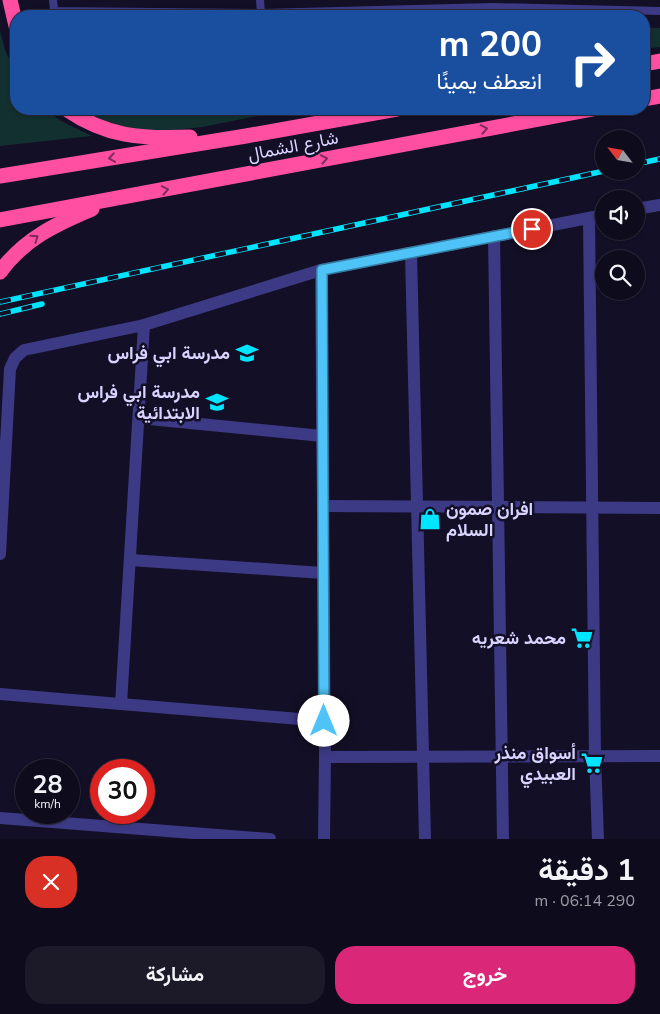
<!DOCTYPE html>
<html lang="ar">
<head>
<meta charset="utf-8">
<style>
	:root { --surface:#0e0b1c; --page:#1c1929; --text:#f1f3f6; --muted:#9b9ba3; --line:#2e2b3b; --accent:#db2777 }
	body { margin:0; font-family:"Nunito Sans",Vazirmatn,sans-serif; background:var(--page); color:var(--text); direction:rtl; height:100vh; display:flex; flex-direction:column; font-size:19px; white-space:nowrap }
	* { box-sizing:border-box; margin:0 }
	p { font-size:16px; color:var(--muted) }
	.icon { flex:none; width:28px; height:28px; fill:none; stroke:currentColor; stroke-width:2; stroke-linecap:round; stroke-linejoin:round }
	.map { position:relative; height:839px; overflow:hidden; direction:ltr }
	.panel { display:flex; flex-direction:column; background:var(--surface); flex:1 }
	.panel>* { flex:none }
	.top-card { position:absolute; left:10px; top:10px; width:640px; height:105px; border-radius:20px; box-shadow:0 1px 4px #0004,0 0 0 1px var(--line); direction:rtl; background:#1a4fa0; color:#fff; overflow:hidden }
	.needle { width:32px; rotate:301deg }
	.controls { position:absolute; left:595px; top:130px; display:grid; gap:10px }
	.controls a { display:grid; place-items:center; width:50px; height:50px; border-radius:50%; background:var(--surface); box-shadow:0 1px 4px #0004,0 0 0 1px var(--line); font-size:25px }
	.speed { position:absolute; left:15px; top:759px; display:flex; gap:10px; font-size:25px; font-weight:700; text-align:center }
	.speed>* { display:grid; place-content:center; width:65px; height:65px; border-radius:50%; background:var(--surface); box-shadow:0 1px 4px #0004,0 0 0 1px var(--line); line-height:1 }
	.speed small { font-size:12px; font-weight:400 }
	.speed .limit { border:8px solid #d22; background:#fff; color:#111 }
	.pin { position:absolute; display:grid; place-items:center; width:42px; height:42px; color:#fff; margin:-21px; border:2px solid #fff; border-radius:50%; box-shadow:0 1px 5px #0007 }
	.me { position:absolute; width:55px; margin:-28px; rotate:0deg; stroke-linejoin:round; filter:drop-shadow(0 0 4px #0008) }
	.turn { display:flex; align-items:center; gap:18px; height:105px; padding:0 25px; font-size:22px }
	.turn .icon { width:65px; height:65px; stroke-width:2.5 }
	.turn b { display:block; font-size:35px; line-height:42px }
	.round { display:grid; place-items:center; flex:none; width:52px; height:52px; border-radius:20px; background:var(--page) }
	.summary { display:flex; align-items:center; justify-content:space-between; height:85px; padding:0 25px }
	h1 { font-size:30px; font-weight:700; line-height:38px }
	.button { display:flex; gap:10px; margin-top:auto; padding:10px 25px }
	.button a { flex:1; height:58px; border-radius:20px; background:var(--accent); color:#fff; font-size:20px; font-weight:700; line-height:58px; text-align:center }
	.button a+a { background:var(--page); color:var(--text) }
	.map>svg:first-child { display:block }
	.green { fill:#12302f }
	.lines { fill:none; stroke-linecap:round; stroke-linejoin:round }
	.lane { stroke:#3d3a85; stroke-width:8 }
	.street { stroke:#3d3a85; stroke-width:12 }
	.highway { stroke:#ff4fa3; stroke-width:15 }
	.rail-casing { stroke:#00e5ff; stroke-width:5.5 }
	.rail { stroke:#130f26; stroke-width:4; stroke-dasharray:11; stroke-linecap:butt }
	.oneway { stroke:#7d2c5e }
	.route-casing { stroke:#337fa1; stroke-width:12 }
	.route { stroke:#4fc3f7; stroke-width:9 }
	.labels { text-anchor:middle; stroke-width:5; stroke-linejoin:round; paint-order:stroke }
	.street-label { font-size:18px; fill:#d9d4ff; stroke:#130f26 }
	.poi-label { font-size:18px; font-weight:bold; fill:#d9d4ff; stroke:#130f26; text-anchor:end }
</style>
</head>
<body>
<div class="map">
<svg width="660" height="839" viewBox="0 0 660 839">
	<rect width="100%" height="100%" fill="#130f26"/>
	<g class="green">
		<path d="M644,28H660V47L644,49Z"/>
		<path d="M0,31L5,50L16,73V109H45L61,121L92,136L0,146Z"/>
		<path d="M81,109H293L202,127L174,130L149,131L128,128L103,120L89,114Z"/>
	</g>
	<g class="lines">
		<g class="lane">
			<path d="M53,0L54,11L261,13L493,7L660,11"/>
			<path d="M260,0L261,13"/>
		</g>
		<g class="street">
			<path d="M636,209L660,205"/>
			<path d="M589,218L595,756L598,839"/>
			<path d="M494,236L503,839"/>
			<path d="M411,253L425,839"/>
			<path d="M321,270L325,757L324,839"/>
			<path d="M139,418L322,436"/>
			<path d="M323,506L660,508"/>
			<path d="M0,554L10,369L15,358L24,350L144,325L321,270L604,215"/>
			<path d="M130,560L323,573"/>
			<path d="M0,694L324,721"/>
			<path d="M121,704L144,325"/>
			<path d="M325,757L660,756"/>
			<path d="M0,818L270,839"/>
		</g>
		<g class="highway">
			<path d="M10,0L16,26"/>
			<path d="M644,64L660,61"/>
			<path d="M644,99L660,96"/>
			<path d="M66,109C107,137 141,139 190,137"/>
			<path d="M0,176L246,136L397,109"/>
			<path d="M0,220L593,109"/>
			<path d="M0,272C24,239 56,224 92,209"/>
		</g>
		<g class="rail-casing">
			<g id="rail">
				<path d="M636,164L660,159"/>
				<path d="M0,302L604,171"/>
				<path d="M0,314L42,304"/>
			</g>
		</g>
		<use href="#rail" class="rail"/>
	</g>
	<defs><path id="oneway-chevron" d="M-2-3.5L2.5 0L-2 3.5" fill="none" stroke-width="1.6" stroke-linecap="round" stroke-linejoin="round" transform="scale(1.25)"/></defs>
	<g class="oneway">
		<use href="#oneway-chevron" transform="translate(484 129) rotate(-11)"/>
		<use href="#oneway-chevron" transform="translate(112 158) rotate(171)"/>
		<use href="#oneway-chevron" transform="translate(324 159) rotate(-11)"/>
		<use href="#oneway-chevron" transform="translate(165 190) rotate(-11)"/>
		<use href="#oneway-chevron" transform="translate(35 238) rotate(-35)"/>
	</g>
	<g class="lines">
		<g class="route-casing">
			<path id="route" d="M324,721L322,270L532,229"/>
		</g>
		<use href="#route" class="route"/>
	</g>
	<defs>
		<g id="school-bare" transform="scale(1.725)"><path d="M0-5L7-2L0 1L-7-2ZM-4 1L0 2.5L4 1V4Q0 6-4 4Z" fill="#00e5ff" stroke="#130f26" stroke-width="2.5" paint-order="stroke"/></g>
		<g id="shop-bare" transform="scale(1.725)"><path d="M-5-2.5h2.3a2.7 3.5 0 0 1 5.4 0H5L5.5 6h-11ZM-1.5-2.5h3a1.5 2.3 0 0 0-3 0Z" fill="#00e5ff" stroke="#130f26" stroke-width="2.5" paint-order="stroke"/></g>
		<g id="supermarket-bare" transform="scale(1.725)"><path d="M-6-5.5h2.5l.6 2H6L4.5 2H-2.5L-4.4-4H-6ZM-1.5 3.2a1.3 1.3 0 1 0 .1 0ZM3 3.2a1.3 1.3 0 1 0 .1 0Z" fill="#00e5ff" stroke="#130f26" stroke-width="2.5" paint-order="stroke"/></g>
	</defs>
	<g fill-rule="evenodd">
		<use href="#school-bare" x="247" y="353"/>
		<use href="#school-bare" x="217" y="402"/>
		<use href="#shop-bare" x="430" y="519"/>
		<use href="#supermarket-bare" x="582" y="638"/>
		<use href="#supermarket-bare" x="592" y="763"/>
	</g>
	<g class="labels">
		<g class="street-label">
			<text transform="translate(293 146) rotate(-11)" y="6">شارع الشمال</text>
		</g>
		<g class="poi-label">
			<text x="230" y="359">مدرسة ابي فراس</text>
			<text x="200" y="398">مدرسة ابي فراس<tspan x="200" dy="21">الابتدائية</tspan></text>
			<text x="446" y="515" text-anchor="start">افران صمون<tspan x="446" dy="21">السلام</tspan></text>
			<text x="566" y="644">محمد شعريه</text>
			<text x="576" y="759">أسواق منذر<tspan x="576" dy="21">العبيدي</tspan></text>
		</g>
	</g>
</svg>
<div class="controls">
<a><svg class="needle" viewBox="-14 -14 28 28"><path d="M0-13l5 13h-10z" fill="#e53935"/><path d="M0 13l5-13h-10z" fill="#9b9ba3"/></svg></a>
<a><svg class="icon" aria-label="sound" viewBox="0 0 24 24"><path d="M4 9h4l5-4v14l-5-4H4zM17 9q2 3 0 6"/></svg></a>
<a><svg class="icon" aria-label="search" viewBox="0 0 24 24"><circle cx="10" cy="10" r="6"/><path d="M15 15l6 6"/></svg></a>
</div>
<div class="speed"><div>28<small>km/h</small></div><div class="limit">30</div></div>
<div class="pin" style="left:532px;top:229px;background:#d93025"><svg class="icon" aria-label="arrive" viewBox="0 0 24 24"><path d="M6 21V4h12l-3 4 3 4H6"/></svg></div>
<svg class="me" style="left:324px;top:721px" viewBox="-20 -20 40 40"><circle r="19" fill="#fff"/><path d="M0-13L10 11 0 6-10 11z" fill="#4fc3f7"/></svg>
<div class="top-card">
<div class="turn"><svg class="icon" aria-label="right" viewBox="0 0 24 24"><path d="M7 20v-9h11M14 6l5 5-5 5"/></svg><div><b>200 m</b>انعطف يمينًا</div></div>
</div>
</div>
<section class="panel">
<div class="summary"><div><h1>1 دقيقة</h1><p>290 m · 06:14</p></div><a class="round" style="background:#d93025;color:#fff"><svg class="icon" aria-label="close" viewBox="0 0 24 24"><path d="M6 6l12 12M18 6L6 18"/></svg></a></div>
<div class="button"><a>خروج</a><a>مشاركة</a></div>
</section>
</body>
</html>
